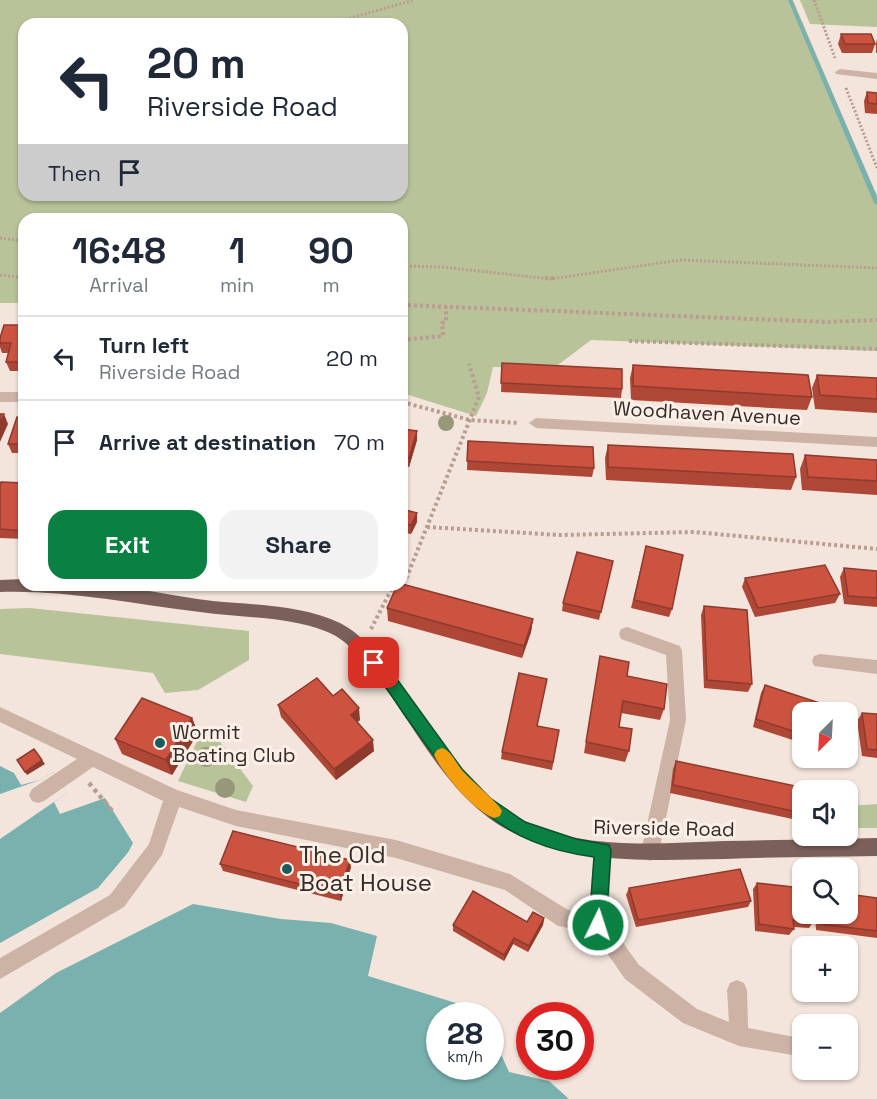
<!DOCTYPE html>
<html lang="en">
<head>
<meta charset="utf-8">
<style>
	:root { --surface:#fff; --page:#f2f2f3; --text:#1f2937; --muted:#747a83; --line:#e0e1e3; --accent:#0b8043 }
	body { margin:0; font-family:"Space Grotesk",sans-serif; background:var(--page); color:var(--text); height:100vh; display:flex; flex-direction:column; font-size:22px; white-space:nowrap }
	* { box-sizing:border-box; margin:0 }
	p { font-size:20px; color:var(--muted) }
	.icon { flex:none; width:33px; height:33px; fill:none; stroke:currentColor; stroke-width:2; stroke-linecap:round; stroke-linejoin:round }
	.map { position:relative; flex:1; overflow:hidden }
	.panel { position:absolute; left:18px; top:213px; width:390px; height:378px; display:flex; flex-direction:column; background:var(--surface); border-radius:18px; box-shadow:0 2px 4px #0004 }
	.panel>* { flex:none }
	.banner { position:absolute; left:18px; top:18px; width:390px; height:183px; border-radius:18px; box-shadow:0 2px 4px #0004; background:#fff; color:var(--text); overflow:hidden }
	.needle { width:39px; rotate:204deg }
	.tools { position:absolute; left:792px; top:702px; display:grid; gap:12px }
	.tools a { display:grid; place-items:center; width:66px; height:66px; border-radius:12px; background:var(--surface); box-shadow:0 2px 4px #0004; font-size:30px }
	.speed { position:absolute; left:426px; top:1002px; display:flex; gap:12px; font-size:30px; font-weight:700; text-align:center }
	.speed>* { display:grid; place-content:center; width:78px; height:78px; border-radius:50%; background:var(--surface); box-shadow:0 2px 4px #0004; line-height:1 }
	.speed small { font-size:15px; font-weight:400 }
	.speed .limit { border:9px solid #d22; background:#fff; color:#111 }
	.pin { position:absolute; display:grid; place-items:center; width:51px; height:51px; color:#fff; margin:-26px; border-radius:12px; box-shadow:0 3px 9px #0006 }
	.me { position:absolute; width:66px; margin:-33px; rotate:4deg; stroke-linejoin:round; filter:drop-shadow(0 0 4px #0008) }
	.turn { display:flex; align-items:center; gap:21px; height:126px; padding:0 30px; font-size:27px }
	.turn .icon { width:78px; height:78px; stroke-width:2.5 }
	.turn b { display:block; font-size:42px; line-height:51px }
	.then { display:flex; align-items:center; height:57px; padding:0 30px; background:#0003; gap:12px; font-size:22px }
	.eta { display:flex; justify-content:space-evenly; align-items:center; height:102px; text-align:center }
	.eta b { font-size:36px; font-weight:800; line-height:42px }
	.action { display:flex; gap:12px; margin-top:auto; padding:12px 30px }
	.action a { flex:1; height:69px; border-radius:18px; background:var(--accent); color:#fff; font-size:24px; font-weight:800; line-height:69px; text-align:center }
	.action a+a { background:var(--page); color:var(--text) }
	ul { padding:0; list-style:none }
	li { display:flex; align-items:center; gap:18px; height:84px; padding:0 30px; border-top:2px solid var(--line) }
	li div { flex:1 }
	li b { display:block; font-size:22px }
	li em { font-style:normal }
	.map>svg:first-child { display:block }
	.green { fill:#b9c39a; fill-rule:evenodd }
	.water { fill:#78b1ae }
	.pier { fill:#f3e5db }
	.lines { fill:none; stroke-linecap:round; stroke-linejoin:round }
	.stream { fill:#78b1ae; fill-rule:evenodd }
	.path-far2 { stroke:#b89d90; stroke-width:3; stroke-dasharray:2 2; stroke-linecap:butt }
	.path-far1 { stroke:#b89d90; stroke-width:4; stroke-dasharray:3 3; stroke-linecap:butt }
	.path { stroke:#b89d90; stroke-width:4.5; stroke-dasharray:4 4; stroke-linecap:butt }
	.minor { fill:#ccb3a6; fill-rule:evenodd }
	.major { fill:#7a6058; fill-rule:evenodd }
	.tree { fill:#97977a }
	.wall { fill:#af4737 }
	.shaded-wall { fill:#8e3a2d }
	.building { fill:#cb5340; stroke:#8e3a2d; stroke-width:1.5 }
	.route { fill:#0b8043; stroke:#07532c; stroke-width:1.5 }
	.slow { fill:#f59e0b }
	.poi-dot { fill:#1b5b59; stroke:#faf0e8; stroke-width:2 }
	.labels { text-anchor:middle; stroke-width:6; stroke-linejoin:round; paint-order:stroke }
	.street-label { font-size:20px; fill:#382b27; stroke:#faf0e8 }
	.poi-label { font-size:20px; fill:#382b27; stroke:#faf0e8; text-anchor:start }
	.near-poi-label { font-size:24px; fill:#382b27; stroke:#faf0e8; text-anchor:start }
</style>
</head>
<body>
<div class="map">
<svg width="877" height="1099" viewBox="0 0 877 1099">
	<rect width="100%" height="100%" fill="#f3e5db"/>
	<g class="green">
		<path d="M0,0H793L877,197V351L591,340L554,368L493,367L487,393L476,416L402,393V219H24V303H0ZM24,24H402V195H24Z"/>
		<path d="M800,0H877V27L810,24Z"/>
		<path d="M30,608L249,631V660L198,690L165,693L153,673L0,654V609Z"/>
		<path d="M200,735H215L253,786L246,802L178,781Z"/>
		<path d="M877,804V828H848V806Z"/>
	</g>
	<g class="water">
		<path d="M0,766L14,773L21,785L40,780L53,772L67,793L54,802L60,814L105,798L133,843L114,880L0,945Z"/>
		<path d="M193,904L281,919L331,923L377,936L368,976L456,1003L473,1015L440,1016V1066H490L491,1032L509,1072L549,1081L569,1099H0V1013L56,973Z"/>
	</g>
	<g class="pier">
		<path d="M53,772L67,793L0,839V794L40,780Z"/>
		<path d="M136,843L116,882L77,913L30,940L0,948V943L98,888Z"/>
	</g>
	<g class="lines">
		<path class="stream" d="M788,0H792L877,196V205L874,203Z"/>
		<g class="path-far2">
			<path d="M814,0L835,58"/>
			<path d="M330,24L414,0"/>
			<path d="M846,88L877,168"/>
			<path d="M0,238L24,241"/>
			<path d="M402,266L442,267L550,279L681,260L877,268"/>
			<path d="M0,275L24,278"/>
		</g>
		<g class="path-far1">
			<path d="M545,278H554"/>
			<path d="M402,305L827,322L877,320"/>
			<path d="M402,340L443,336L442,323L446,322V307"/>
			<path d="M629,341L877,349"/>
			<path d="M402,402L470,420L519,423"/>
			<path d="M427,527L560,535L695,532L877,549"/>
			<path d="M402,582L406,579L479,397L469,364"/>
			<path d="M371,629L391,590L397,585"/>
		</g>
		<path class="path" d="M89,783L114,813"/>
		<g class="minor">
			<path d="M840,69L877,73V79L836,74L835,72Z"/>
			<rect x="0" y="392" width="24" height="10"/>
			<path d="M536,418L877,437V447L536,428L529,423Z"/>
			<path d="M627,627L680,646L682,651L686,720L659,852L656,858L650,861L644,858L641,852L670,720L666,655L621,639L619,634L621,629Z"/>
			<path d="M820,654L877,660V674L814,666L812,661L814,656Z"/>
			<path d="M0,707L177,790L236,810L396,840L510,874L568,910L589,914L594,850L597,844L603,841L609,844L612,850L608,922L639,965L697,1009L729,1022L727,990L730,983L737,980L744,983L747,990L748,1028L800,1038L802,1044L800,1052L793,1055L739,1046L683,1023L625,979L593,933L558,926L505,890L396,858L236,826L179,807L162,855L124,907L0,979V958L110,895L149,844L163,801L93,767L44,801L38,803L32,801L29,795L32,789L77,759L0,722Z"/>
		</g>
		<path class="major" d="M24,579V585C49,585 75,584 100,585C138,587 176,597 213,601C254,605 302,605 340,623C358,632 373,649 385,664C429,718 462,790 527,822C586,851 661,843 725,841C775,840 826,839 877,838V856C826,857 776,857 725,859C655,860 583,865 518,835C449,804 418,728 373,672C360,657 345,638 325,631C287,616 240,618 200,612C133,604 68,590 0,592V580Z"/>
	</g>
	<g class="tree">
		<circle cx="446" cy="423" r="8"/>
		<circle cx="206" cy="757" r="10"/>
		<circle cx="225" cy="788" r="10"/>
	</g>
	<g class="wall">
		<path d="M841,34L875,44L872,53H842L838,44Z"/>
		<path d="M877,39V53H876V43Z"/>
		<path d="M867,92L877,93V114L865,113L864,101Z"/>
		<path d="M24,325V371H10L6,362L9,353H2L0,347V338Z"/>
		<path d="M502,363L622,389L621,398L501,392Z"/>
		<path d="M633,365L812,397L807,410L631,400L630,378Z"/>
		<path d="M817,375L877,378V413L815,409L812,388Z"/>
		<path d="M402,415L406,416L405,429L417,431V440L409,467L402,466Z"/>
		<path d="M24,417V453H12L8,444Z"/>
		<path d="M468,441L594,468L592,477L467,470Z"/>
		<path d="M608,445L796,477L791,490L606,480L605,458Z"/>
		<path d="M805,455L877,460V495L802,490L800,469Z"/>
		<path d="M24,483V539L0,538V485Z"/>
		<path d="M402,509L417,522L411,534L406,533Z"/>
		<path d="M646,546L672,609L669,617L631,608Z"/>
		<path d="M613,561L599,620L562,611L563,603Z"/>
		<path d="M844,568L877,571V607L844,604L840,577Z"/>
		<path d="M745,578L840,594L835,603L755,617L742,587Z"/>
		<path d="M704,606L752,684L748,692L704,688L701,615Z"/>
		<path d="M387,608L533,619L531,632L522,658L388,621Z"/>
		<path d="M600,656L627,676L664,709L660,720L621,713L619,727L629,751L625,762L584,753Z"/>
		<path d="M765,685L802,712V743L753,727L761,693Z"/>
		<path d="M333,696L360,720L357,722L374,751L336,780L281,717L278,705Z"/>
		<path d="M862,713L877,714V758L862,756L857,721Z"/>
		<path d="M192,718L198,733L172,775L122,754L115,739Z"/>
		<path d="M538,726L559,730L552,770L501,759L502,752Z"/>
		<path d="M676,761L802,790V821L670,793L673,769Z"/>
		<path d="M220,864L351,867L341,901L223,871Z"/>
		<path d="M757,883L813,922L809,928L794,927V929L789,935L755,931L753,889Z"/>
		<path d="M629,888L751,901L748,907L636,927L626,895Z"/>
		<path d="M877,898V938L816,930L815,914H848Z"/>
		<path d="M544,918L543,925L528,952L513,944L504,961L453,931V925L527,922Z"/>
	</g>
	<g class="shaded-wall">
		<path d="M4,414L8,424L0,442V423Z"/>
		<path d="M417,431V440L409,467V458Z"/>
		<path d="M417,513V522L411,534V525Z"/>
		<path d="M405,524L406,533L402,540V530Z"/>
		<path d="M533,619L531,632L522,658L524,646Z"/>
		<path d="M359,708L360,720L352,726L351,715Z"/>
		<path d="M192,718L198,733L172,775L166,760Z"/>
		<path d="M373,740L374,751L336,780L334,769Z"/>
		<path d="M42,760L45,764L27,775L25,772Z"/>
		<path d="M350,860L351,867L341,901L339,894Z"/>
		<path d="M544,918L543,925L528,952L529,946Z"/>
		<path d="M514,938L513,944L504,961V955Z"/>
	</g>
	<g class="building">
		<path d="M841,34H871L875,44H845Z"/>
		<path d="M867,92L877,93V104L868,103Z"/>
		<path d="M4,325H24V362H6L11,343H0V338Z"/>
		<path d="M502,363L622,369V389L501,383Z"/>
		<path d="M633,365L808,375L812,397L633,386Z"/>
		<path d="M817,375L877,378V399L820,395Z"/>
		<path d="M0,414H4L0,423Z"/>
		<path d="M402,415L406,416L405,429H402Z"/>
		<path d="M17,417H24V444H8Z"/>
		<path d="M402,429L417,431L409,458L402,457Z"/>
		<path d="M468,441L593,447L594,468L467,461Z"/>
		<path d="M608,445L793,454L796,477L608,467Z"/>
		<path d="M805,455L877,460V481L808,477Z"/>
		<path d="M1,482L24,483V531L0,529V485Z"/>
		<path d="M402,509L417,513L411,525L405,524L402,530Z"/>
		<path d="M646,546L683,555L672,609L634,600Z"/>
		<path d="M577,552L613,561L601,612L563,603Z"/>
		<path d="M825,565L840,594L758,608L745,578Z"/>
		<path d="M844,568L877,571V598L848,596Z"/>
		<path d="M402,584L533,619L524,646L387,608L397,585H402Z"/>
		<path d="M704,606L747,610L752,684L707,680Z"/>
		<path d="M600,656L629,662L627,676L667,684L664,709L623,701L619,727L632,729L629,751L586,742Z"/>
		<path d="M519,673L547,679L537,726L559,730L553,762L502,752Z"/>
		<path d="M317,678L333,696L342,689L359,708L351,715L373,740L334,769L278,705Z"/>
		<path d="M765,685L850,713L848,726V712H802V734L756,719Z"/>
		<path d="M142,698L192,718L166,760L115,739Z"/>
		<path d="M862,713L877,714V750L867,749Z"/>
		<path d="M34,749L42,760L25,772L17,760Z"/>
		<path d="M676,761L814,790H802V813L673,785Z"/>
		<path d="M233,831L350,860L339,894L220,864Z"/>
		<path d="M740,869L751,901L638,920L629,888Z"/>
		<path d="M757,883L802,888V914H813V922L793,920L794,929L759,924Z"/>
		<path d="M473,891L527,922L533,912L544,918L529,946L514,938L504,955L453,925Z"/>
		<path d="M848,894L877,898V931L821,924L820,914H848Z"/>
	</g>
	<path class="route" d="M374,656L379,658L394,675L462,769L490,798L525,822L576,839L609,845L611,850L606,925L604,931L598,934L592,931L589,925L594,857C493,844 459,791 404,714C397,704 391,694 383,684C378,677 370,671 366,663L368,658Z"/>
	<path class="slow" d="M442,748C451,751 455,761 461,769C470,780 498,802 502,811L500,816L494,818C473,810 444,775 434,755L437,750Z"/>
	<g class="poi-dot">
		<circle cx="160" cy="743" r="6"/>
		<circle cx="287" cy="869" r="6"/>
	</g>
	<g class="labels">
		<g class="street-label">
			<text transform="translate(707 413) rotate(3)" y="7">Woodhaven Avenue</text>
			<text transform="translate(664 828) rotate(1)" y="7">Riverside Road</text>
		</g>
		<g class="poi-label">
			<text x="172" y="739">Wormit<tspan x="172" dy="23">Boating Club</tspan></text>
		</g>
		<g class="near-poi-label">
			<text x="299" y="863">The Old<tspan x="299" dy="28">Boat House</tspan></text>
		</g>
	</g>
</svg>
<div class="tools">
<a><svg class="needle" viewBox="-14 -14 28 28"><path d="M0-13l5 13h-10z" fill="#e53935"/><path d="M0 13l5-13h-10z" fill="#747a83"/></svg></a>
<a><svg class="icon" aria-label="sound" viewBox="0 0 24 24"><path d="M4 9h4l5-4v14l-5-4H4zM17 9q2 3 0 6"/></svg></a>
<a><svg class="icon" aria-label="search" viewBox="0 0 24 24"><circle cx="10" cy="10" r="6"/><path d="M15 15l6 6"/></svg></a>
<a>+</a>
<a>−</a>
</div>
<div class="speed"><div>28<small>km/h</small></div><div class="limit">30</div></div>
<div class="pin" style="left:374px;top:663px;background:#d93025"><svg class="icon" aria-label="arrive" viewBox="0 0 24 24"><path d="M6 21V4h12l-3 4 3 4H6"/></svg></div>
<svg class="me" style="left:598px;top:925px" viewBox="-20 -20 40 40"><circle r="17" fill="#0b8043" stroke="#fff" stroke-width="3"/><path d="M0-11L8 9 0 5-8 9z" fill="#fff"/></svg>
<div class="banner">
<div class="turn"><svg class="icon" aria-label="left" viewBox="0 0 24 24"><path d="M17 20v-9H6M10 6l-5 5 5 5"/></svg><div><b>20 m</b>Riverside Road</div></div>
<div class="then">Then<svg class="icon" aria-label="arrive" viewBox="0 0 24 24"><path d="M6 21V4h12l-3 4 3 4H6"/></svg></div>
</div>
<section class="panel">
<div class="eta">
<div><b>16:48</b><p>Arrival</p></div>
<div><b>1</b><p>min</p></div>
<div><b>90</b><p>m</p></div>
</div>
<ul>
<li><svg class="icon" aria-label="left" viewBox="0 0 24 24"><path d="M17 20v-9H6M10 6l-5 5 5 5"/></svg><div><b>Turn left</b><p>Riverside Road</p></div><em>20 m</em></li>
<li><svg class="icon" aria-label="arrive" viewBox="0 0 24 24"><path d="M6 21V4h12l-3 4 3 4H6"/></svg><div><b>Arrive at destination</b></div><em>70 m</em></li>
</ul>
<div class="action"><a>Exit</a><a>Share</a></div>
</section>
</div>
</body>
</html>
